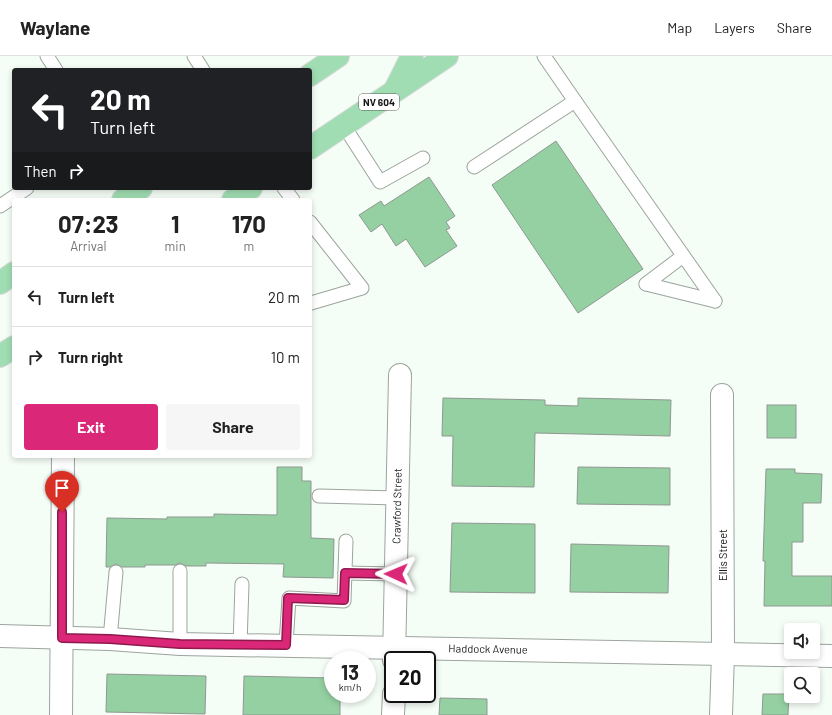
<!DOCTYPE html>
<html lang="en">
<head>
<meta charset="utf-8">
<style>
	:root { --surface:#fff; --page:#f6f6f6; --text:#222; --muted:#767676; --line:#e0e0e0; --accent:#db2777 }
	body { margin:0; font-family:Barlow,sans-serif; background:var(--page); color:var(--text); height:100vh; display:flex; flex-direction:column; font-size:15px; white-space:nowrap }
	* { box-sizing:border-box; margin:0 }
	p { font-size:13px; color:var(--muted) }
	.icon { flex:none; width:22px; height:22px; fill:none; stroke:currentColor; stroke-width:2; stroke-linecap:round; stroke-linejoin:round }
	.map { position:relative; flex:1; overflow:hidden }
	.side { position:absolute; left:12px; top:142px; width:300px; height:260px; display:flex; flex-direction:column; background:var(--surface); border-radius:4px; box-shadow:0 2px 6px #0003 }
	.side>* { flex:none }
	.top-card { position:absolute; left:12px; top:12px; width:300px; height:122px; border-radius:4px; box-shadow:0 2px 6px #0003; background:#202124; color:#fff; overflow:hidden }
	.tools { position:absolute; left:784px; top:567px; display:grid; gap:8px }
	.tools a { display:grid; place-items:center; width:36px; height:36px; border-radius:4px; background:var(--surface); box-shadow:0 2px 6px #0003; font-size:20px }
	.speed { position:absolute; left:324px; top:595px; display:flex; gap:8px; font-size:20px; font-weight:700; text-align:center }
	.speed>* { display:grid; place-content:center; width:52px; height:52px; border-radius:50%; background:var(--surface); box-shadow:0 2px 6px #0003; line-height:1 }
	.speed small { font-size:10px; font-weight:400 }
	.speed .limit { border:2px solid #111; border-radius:6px; background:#fff; color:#111 }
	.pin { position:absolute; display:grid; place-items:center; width:34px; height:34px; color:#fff; margin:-41px -17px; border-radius:50% 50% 50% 0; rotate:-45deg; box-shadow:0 0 4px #0007 }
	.pin .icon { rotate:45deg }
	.me { position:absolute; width:44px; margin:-22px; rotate:271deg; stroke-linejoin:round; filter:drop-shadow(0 0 3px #0008) }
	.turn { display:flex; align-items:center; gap:14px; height:84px; padding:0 12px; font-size:18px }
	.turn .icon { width:52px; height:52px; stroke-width:2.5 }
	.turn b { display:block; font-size:28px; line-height:34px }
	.then { display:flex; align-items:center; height:38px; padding:0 12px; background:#0003; gap:8px; font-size:15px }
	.eta { display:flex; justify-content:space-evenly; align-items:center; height:68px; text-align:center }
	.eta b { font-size:24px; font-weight:700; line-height:28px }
	.primary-button { display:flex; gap:8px; margin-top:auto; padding:8px 12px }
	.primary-button a { flex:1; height:46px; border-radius:4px; background:var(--accent); color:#fff; font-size:16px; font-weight:700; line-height:46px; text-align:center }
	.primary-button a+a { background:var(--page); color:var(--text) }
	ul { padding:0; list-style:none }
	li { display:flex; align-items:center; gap:12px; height:60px; padding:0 12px; border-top:1px solid var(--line) }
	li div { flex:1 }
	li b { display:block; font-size:15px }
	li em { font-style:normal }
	header { display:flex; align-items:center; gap:24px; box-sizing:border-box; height:56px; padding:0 20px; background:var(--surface); border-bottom:1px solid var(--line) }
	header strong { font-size:19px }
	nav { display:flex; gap:22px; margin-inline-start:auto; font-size:14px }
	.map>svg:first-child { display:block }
	.building { fill:#94d0a2; stroke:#8f9791 }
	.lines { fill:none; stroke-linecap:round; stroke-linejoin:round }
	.service-casing { stroke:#9ca49d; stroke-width:15 }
	.minor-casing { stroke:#9ca49d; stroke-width:24 }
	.primary-casing { stroke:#dadada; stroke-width:24 }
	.service { stroke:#fff; stroke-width:13 }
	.minor { stroke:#fff; stroke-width:22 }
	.primary { stroke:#a0ddb2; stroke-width:22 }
	.route-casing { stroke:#8e194d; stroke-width:10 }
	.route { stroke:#db2777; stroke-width:7 }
	.labels { text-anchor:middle; stroke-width:3; stroke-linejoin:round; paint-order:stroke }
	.shield { fill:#fff; stroke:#5c5e5d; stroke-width:1 }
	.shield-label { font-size:10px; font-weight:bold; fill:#161917 }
	.street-label { font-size:11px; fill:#161917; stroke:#fff }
</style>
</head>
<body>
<header>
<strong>Waylane</strong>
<nav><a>Map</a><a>Layers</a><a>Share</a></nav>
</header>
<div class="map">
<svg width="832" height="659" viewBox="0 0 832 659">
	<rect width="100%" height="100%" fill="#f5fef6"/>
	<g class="building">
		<path d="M556,85L643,213L578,257L492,129Z"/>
		<path d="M429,121L455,160L446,166L450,172L446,174L457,190L425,211L406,183L396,190L382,168L371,176L359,159L381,145L384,150Z"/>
		<path d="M443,342L545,344V349L578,350V342L671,344L670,380L535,377L534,431L452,430L453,380H442Z"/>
		<rect x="767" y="349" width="29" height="33"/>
		<path d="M277,411H302V425H311V482L334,483L333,522L283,521L284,508L206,507V510H186L180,507L175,509H145V511H122L116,508L110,511H106L107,462L167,463V461H214V458L277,459Z"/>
		<path d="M578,411L670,412V449L577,448Z"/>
		<path d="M766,413H795V417L822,418L821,447H803V486H792V520H832V550H764L765,505H763Z"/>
		<path d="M452,467L535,468V537L450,536Z"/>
		<path d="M571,488L669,490L668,537L570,536Z"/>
		<path d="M107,618L206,620L205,658L106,656Z"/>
		<path d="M244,620L333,622V638H340V659H243Z"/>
		<path d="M763,638H789L788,659H762Z"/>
		<path d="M440,642L487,643V659H439Z"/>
	</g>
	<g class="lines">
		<g class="service-casing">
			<g id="service">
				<path d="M47,0L56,14"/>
				<path d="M194,0L203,14"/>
				<path d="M544,0L575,45"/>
				<path d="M344,70L380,126L423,102"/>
				<path d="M474,111L575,45L715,245"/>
				<path d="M284,132L293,144"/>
				<path d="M0,150L27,132"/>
				<path d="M310,166L362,232L311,247"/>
				<path d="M646,228L715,245"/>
				<path d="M646,228L683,200"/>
				<path d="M319,440L397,442"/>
				<path d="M180,515V588"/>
				<path d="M345,517L396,518"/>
				<path d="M110,583L116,516"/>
				<path d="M240,589L242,528"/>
				<path d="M286,589L289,542L344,545L346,485"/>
			</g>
		</g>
		<g class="minor-casing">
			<g id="minor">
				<path d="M0,580L110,583L180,588L832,600"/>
				<path d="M394,604L400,319"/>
				<path d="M61,659L63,400"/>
				<path d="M393,659L394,638"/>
				<path d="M721,659L723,598L722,339"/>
			</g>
		</g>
		<g class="primary-casing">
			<g id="primary">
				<path d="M310,19L338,0"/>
				<path d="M395,34L412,0"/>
				<path d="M310,92L447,0"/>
				<path d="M123,144L141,132"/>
				<path d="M233,144L251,132"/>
				<path d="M0,227L14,217"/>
				<path d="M0,300L14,291"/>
			</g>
		</g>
		<use href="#service" class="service"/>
		<use href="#minor" class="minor"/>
		<use href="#primary" class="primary"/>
	</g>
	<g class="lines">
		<g class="route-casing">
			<path id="route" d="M62,456V582L110,583L180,588L286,589L288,542L344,544L345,517L396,518"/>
		</g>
		<use href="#route" class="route"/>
	</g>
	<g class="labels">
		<rect class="shield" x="359" y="38" width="40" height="16" rx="3"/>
		<g class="shield-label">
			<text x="379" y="50">NV 604</text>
		</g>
		<g class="street-label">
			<text transform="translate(397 450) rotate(-89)" y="4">Crawford Street</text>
			<text transform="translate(723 499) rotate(-90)" y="4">Ellis Street</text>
			<text transform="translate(488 593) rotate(1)" y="4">Haddock Avenue</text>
		</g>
	</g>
</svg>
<div class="tools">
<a><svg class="icon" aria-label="sound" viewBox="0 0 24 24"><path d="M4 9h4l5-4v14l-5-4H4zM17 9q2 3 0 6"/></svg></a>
<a><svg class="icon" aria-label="search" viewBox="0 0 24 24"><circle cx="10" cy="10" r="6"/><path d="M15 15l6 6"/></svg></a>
</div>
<div class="speed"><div>13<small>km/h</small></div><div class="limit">20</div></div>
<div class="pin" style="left:62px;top:456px;background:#d93025"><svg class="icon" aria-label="arrive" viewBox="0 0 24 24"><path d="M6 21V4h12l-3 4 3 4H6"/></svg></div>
<svg class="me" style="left:396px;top:518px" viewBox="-20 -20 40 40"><path d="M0-17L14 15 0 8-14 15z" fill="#db2777" stroke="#fff" stroke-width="4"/></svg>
<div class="top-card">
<div class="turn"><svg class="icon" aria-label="left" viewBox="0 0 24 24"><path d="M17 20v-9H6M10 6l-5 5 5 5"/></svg><div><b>20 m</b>Turn left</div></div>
<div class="then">Then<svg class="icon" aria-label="right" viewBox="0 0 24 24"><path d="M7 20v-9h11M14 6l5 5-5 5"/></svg></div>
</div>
<section class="side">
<div class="eta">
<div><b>07:23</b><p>Arrival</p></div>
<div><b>1</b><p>min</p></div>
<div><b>170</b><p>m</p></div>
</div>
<ul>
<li><svg class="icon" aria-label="left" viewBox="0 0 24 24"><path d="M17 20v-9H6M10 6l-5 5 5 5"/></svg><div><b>Turn left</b></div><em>20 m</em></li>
<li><svg class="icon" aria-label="right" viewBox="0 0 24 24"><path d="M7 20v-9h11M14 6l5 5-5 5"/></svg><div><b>Turn right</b></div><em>10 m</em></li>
</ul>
<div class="primary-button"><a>Exit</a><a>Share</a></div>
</section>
</div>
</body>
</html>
